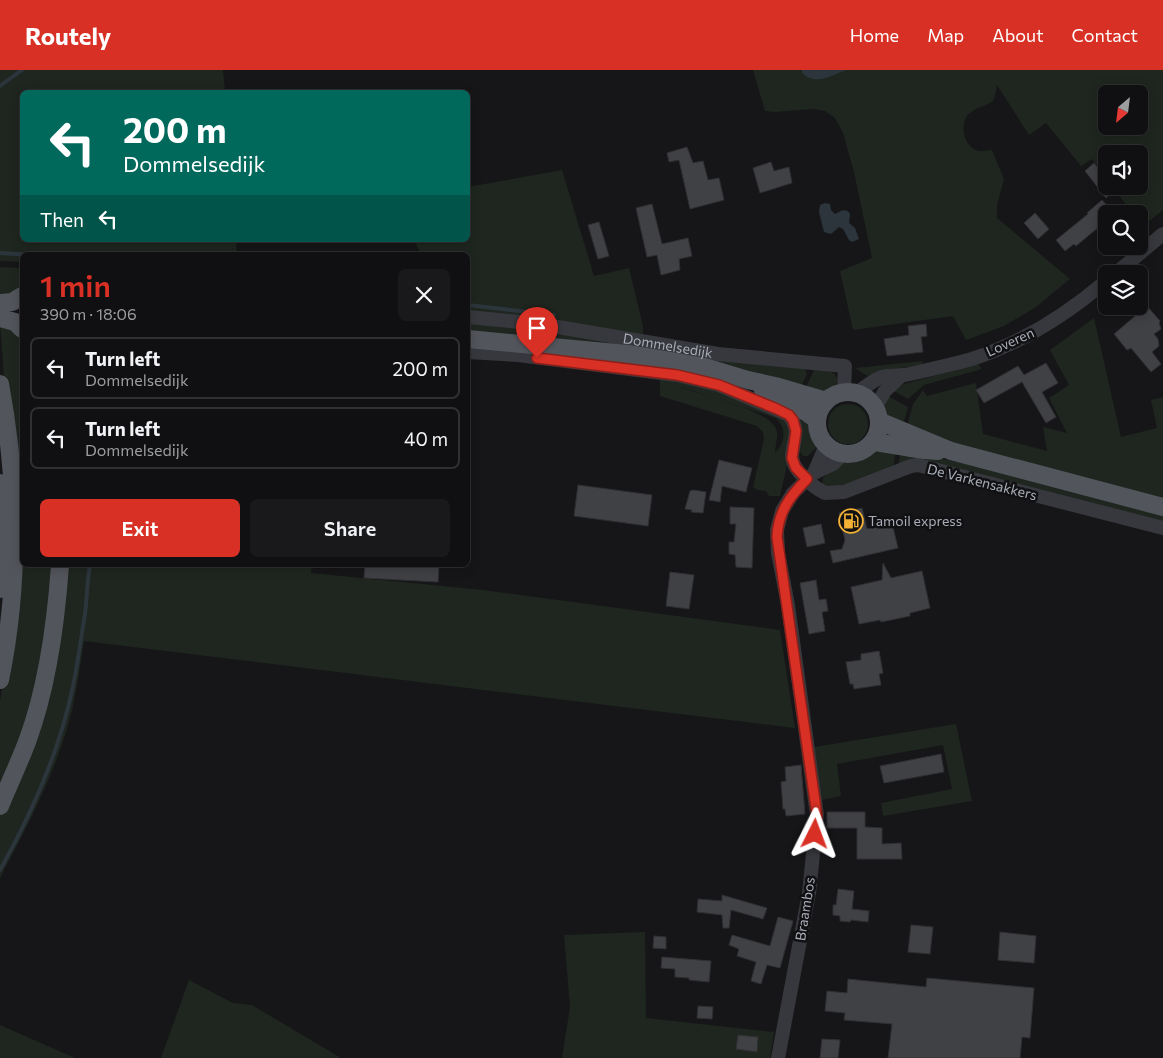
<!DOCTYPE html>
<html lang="en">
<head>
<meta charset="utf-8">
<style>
	:root { --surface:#101012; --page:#19191b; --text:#f1f3f6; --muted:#9c9d9f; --line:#303032; --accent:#d93025 }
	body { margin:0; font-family:Commissioner,sans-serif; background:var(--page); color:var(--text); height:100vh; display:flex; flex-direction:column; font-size:19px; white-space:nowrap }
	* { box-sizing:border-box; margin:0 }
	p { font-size:16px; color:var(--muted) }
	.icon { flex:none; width:28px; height:28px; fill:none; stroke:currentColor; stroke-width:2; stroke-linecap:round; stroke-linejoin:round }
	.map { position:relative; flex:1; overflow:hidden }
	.drawer { position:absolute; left:20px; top:182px; width:450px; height:315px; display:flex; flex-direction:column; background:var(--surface); border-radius:8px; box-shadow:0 2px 12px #0003,0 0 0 1px var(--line) }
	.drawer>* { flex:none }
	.guide { position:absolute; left:20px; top:20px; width:450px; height:152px; border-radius:8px; box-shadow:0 2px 12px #0003,0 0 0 1px var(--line); background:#00695c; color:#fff; overflow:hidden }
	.needle { width:32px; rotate:208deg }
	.tools { position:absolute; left:1098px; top:15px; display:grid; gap:10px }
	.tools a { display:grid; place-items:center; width:50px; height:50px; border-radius:8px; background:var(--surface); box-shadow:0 2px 12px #0003,0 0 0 1px var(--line); font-size:25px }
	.pin { position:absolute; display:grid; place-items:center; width:42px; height:42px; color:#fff; margin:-51px -21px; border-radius:50% 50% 50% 0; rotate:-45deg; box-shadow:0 0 5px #0007 }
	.pin .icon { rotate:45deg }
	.me { position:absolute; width:55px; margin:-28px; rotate:3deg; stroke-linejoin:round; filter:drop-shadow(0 0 4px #0008) }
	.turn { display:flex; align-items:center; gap:18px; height:105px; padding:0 20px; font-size:22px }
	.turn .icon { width:65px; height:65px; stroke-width:2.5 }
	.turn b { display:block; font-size:35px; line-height:42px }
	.then { display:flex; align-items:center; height:48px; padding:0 20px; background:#0003; gap:10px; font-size:19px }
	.round { display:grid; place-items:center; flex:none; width:52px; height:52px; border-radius:8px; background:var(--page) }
	.head { display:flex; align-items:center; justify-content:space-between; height:85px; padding:0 20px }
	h1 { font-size:30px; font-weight:600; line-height:38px; color:var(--accent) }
	.primary-button { display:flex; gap:10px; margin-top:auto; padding:10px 20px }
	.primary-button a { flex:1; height:58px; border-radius:8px; background:var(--accent); color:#fff; font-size:20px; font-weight:600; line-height:58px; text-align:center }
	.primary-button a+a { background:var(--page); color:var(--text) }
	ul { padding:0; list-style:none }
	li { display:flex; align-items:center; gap:15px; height:62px; margin:0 10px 8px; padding:0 10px; border:2px solid var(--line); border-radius:8px }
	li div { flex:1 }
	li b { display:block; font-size:19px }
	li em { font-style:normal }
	header { display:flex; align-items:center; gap:30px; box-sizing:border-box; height:70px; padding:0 25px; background:var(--accent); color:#fff }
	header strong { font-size:24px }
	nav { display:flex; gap:28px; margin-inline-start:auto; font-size:18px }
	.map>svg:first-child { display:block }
	.green { fill:#1e261f; fill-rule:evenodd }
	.water { fill:#2c353c }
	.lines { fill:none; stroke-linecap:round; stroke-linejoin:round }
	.stream { stroke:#2c353c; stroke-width:4 }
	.building { fill:#404145; stroke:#303034 }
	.minor { stroke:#37383d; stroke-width:14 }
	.major { stroke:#53555c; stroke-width:18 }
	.route-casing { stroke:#8d1f18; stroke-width:12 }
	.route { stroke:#d93025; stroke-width:9 }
	.labels { text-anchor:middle; stroke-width:5; stroke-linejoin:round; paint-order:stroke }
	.street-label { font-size:14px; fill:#a8adb8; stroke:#111113 }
	.poi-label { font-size:14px; fill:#a8adb8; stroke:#111113; text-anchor:start }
</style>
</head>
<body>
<header>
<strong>Routely</strong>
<nav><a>Home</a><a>Map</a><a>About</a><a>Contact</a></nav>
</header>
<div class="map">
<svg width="1163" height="988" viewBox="0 0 1163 988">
	<rect width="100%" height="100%" fill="#161618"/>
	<g class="green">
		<path d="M0,0H223L225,22H22V170H236L237,185H22V192L0,191Z"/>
		<path d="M753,0H1163V140L1143,156L1139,151V144H1133L1112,116H1139V84H1106V108L1092,89L1081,96L1046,53L1029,65L997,15L994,30C986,37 974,37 967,46C960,56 964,76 976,80C981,82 987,80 992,80L1004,109L997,135V148L1070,209L1036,237L1004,256L966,270L953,246L853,260L840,201L872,188L854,102L843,63L835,48L825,41L814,39L774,42L765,41ZM1106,24H1139V56H1106Z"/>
		<path d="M562,100L594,206L629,198L643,256V268L468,242V185H421L414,170H468V117Z"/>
		<path d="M0,197L22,198V218L0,227Z"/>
		<path d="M1094,248L1121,367L1157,358L1151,330L1163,327V430L906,360L913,334L923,320L927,326L976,313L983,364L1047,381L1043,357L1067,363L1049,328L1069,315L1050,280Z"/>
		<path d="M468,251L805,298L807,304L800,319L468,261Z"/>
		<path d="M0,253L16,261L22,269V495H57L41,607L0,727V631L6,598L5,322Z"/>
		<path d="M923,291L922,295L893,299L871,308L855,298Z"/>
		<path d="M978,294L982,299L924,315L908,329L892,320L904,314Z"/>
		<path d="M814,300C824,300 833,299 838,309L835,318L820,324L804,321Z"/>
		<path d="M635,303L701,315L782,345L794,364L780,426H769L766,421L757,420L753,417L764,369L763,362L757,356L660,326V310ZM678,316L776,348C787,359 785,373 775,383C775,375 780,365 775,357C762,337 701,326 678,316Z"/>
		<path d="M888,326L908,337L902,359L885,346L884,337Z"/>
		<circle cx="848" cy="354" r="20"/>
		<path d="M794,340L810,353L816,378L808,386H803L799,380Z"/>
		<path d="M877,379H896L893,400L837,421L822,414L823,408L840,394L864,387Z"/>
		<path d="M901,380L987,398L1163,444V457L898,396Z"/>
		<path d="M66,495H312L311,503L483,520L780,560L795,658L84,571C79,603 75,635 65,665C49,716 24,762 0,808V744L13,715Z"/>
		<path d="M956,654L972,731L883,746L881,733L952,719L943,675L837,694L841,726L822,730L814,677Z"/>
		<path d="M645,862L646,948L774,962L770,988H562L570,937L564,865Z"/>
		<path d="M189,910L233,933L252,935L341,988H161Z"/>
		<path d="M0,955L75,988H0Z"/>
	</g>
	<g class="water">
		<path d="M802,0H846C830,6 816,16 802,3Z"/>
		<path d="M825,133L830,134L831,140L835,144L843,140L848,141L850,144L849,153L855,158L859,169L852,172L849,170L843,159L839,157L831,164L824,162L819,142L820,135Z"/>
	</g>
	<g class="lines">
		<g class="stream">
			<path d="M0,16L22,0"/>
			<path d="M0,183L33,185"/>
			<path d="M468,235L554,245"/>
			<path d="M0,800C32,743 60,680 73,616C78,592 81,568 85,544C87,528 87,511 90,495"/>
		</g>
	</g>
	<g class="building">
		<path d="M687,77L693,93L703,91L708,110L719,108L724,130L690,139L679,90L669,92L667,83Z"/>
		<path d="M771,92L774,101L789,97L792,113L760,123L753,98Z"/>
		<path d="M1094,93L1106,109V116H1109L1114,121L1106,128L1085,101Z"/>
		<path d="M1102,130L1110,139L1106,142V151L1076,176L1074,174L1065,181L1056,170L1088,144L1087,143Z"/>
		<path d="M652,134L662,174L688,168L692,186L679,189L680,200L661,205L657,185L647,187L636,138Z"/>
		<path d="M1035,143L1049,159L1038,169L1024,153Z"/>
		<path d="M599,152L609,186L598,189L588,155Z"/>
		<path d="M1147,236L1160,251L1159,253L1161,259L1154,264L1158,269L1159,276L1152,282L1161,294L1151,302L1131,278L1127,280L1114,264Z"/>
		<path d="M926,254L927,266L921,267L923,282L887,286L884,269L909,265L908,256Z"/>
		<path d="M1046,293L1058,313L1042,322L1056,347L1046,353L1022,312L984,333L976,320L1018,296L1024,305Z"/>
		<path d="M719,390L752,398L746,422L722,416L720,432L709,430Z"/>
		<path d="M578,415L652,425L648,456L574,446Z"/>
		<path d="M693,420L706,422L703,443L691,442L692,440L685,439L690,421Z"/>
		<path d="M730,437L754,438L752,498L736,497L735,485L729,484V472H734L736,454H730Z"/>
		<path d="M862,438L867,459L892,453L898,478L833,493L830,481L842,479L845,470L839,443Z"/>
		<path d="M821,454L825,473L807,477L803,458Z"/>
		<path d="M883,493L891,508L922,501L930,538L910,543V546L881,552L880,550L859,554L851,517L882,510Z"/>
		<path d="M365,495H439L438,512L364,508Z"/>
		<path d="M670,502L694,505L689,539L666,536Z"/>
		<path d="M816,510L819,530L826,529L828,541L822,542L825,561L809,564L800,513Z"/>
		<path d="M879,581L883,603L879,604L881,615L854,619L853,614H850L846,592L861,590V584Z"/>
		<path d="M941,684L944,702L884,713L880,696Z"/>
		<path d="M801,695L805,744L786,746L785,739H783L781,712L786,711L785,697Z"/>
		<path d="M827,742H865V757L882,758V774L901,773L902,789H857V758H827Z"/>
		<path d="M838,819L854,821L852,839L869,841L868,852L851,850L850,852L840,851V846L833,845V835H836Z"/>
		<path d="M722,825L767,838L763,849L731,840L729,858H723L722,845L697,842L698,829L722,831Z"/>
		<path d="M778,847L793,851L780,898L767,895L761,914L751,911L756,892L737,886L739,879L729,875L732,865L770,876Z"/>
		<path d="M911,855L933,857L930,884L908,882Z"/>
		<path d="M1000,862L1036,866L1034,893L998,890Z"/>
		<path d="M654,866L666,867V879L653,878Z"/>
		<path d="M662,887L711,891L709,912L689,910V908L675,907V899L661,898Z"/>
		<path d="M927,908L1034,918L1030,968L1022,967L1020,988H888L892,954L844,950L845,943L825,941L827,921L847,923L848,909L926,917Z"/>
		<path d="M698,936L713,937L712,949L697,948Z"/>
		<path d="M738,965L758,967L757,982L736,979Z"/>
		<path d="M822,969L840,970L838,988H820Z"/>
	</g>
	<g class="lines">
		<g class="minor">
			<path d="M1115,204L1163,164"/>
			<path id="s1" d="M468,247L540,254L718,284L845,296L844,322"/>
			<path d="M468,282L518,285L677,305L719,315L789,345C801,361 793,369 792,386C792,400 813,417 825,423L844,422L911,396L918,395L1163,458"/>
			<path d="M857,323C865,317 873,310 882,307C890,305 898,306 905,305C928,300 950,295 972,289C1022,273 1066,245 1106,211"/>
			<path d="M875,338L885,321L902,305"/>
			<path d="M814,403L826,375"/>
			<path d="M778,988L809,823L817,745L788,535L778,483L777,460L782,441L793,423L814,403L833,394L843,384"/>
		</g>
		<g class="major">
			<path d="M0,233L12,232L22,226"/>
			<path d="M0,248L15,252L22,259"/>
			<path d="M468,269L627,284L664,290L705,297L748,310L775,316L826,331"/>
			<path d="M0,314C18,410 20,513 0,610"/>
			<path d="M763,320L806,342L817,350"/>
			<circle cx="848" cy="353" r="31"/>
			<path d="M879,351L951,381L1163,437"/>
			<path d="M873,372C895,374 916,381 938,381"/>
			<path d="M0,413L2,485L0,519"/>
			<path d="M0,736C9,714 19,693 27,672C47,618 56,553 60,495"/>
		</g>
	</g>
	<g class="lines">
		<g class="route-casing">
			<path id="route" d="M537,288L677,305L719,315L777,339L789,345L793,350L796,361L792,388L796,398L807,409C790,426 778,442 777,467L817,745L815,764"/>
		</g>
		<use href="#route" class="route"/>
	</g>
	<defs>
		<g id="fuel-ring" transform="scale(1.25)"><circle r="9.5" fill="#111113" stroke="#f2b134" stroke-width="1.5"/><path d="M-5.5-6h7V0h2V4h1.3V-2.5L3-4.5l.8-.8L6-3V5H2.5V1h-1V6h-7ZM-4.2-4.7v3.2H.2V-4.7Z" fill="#f2b134"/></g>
	</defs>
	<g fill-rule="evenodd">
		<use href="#fuel-ring" x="851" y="451"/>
	</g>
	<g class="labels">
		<g class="street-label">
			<text transform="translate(1010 272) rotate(-24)" y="5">Loveren</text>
			<text dy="5" stroke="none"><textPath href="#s1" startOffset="202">Dommelsedijk</textPath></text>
			<text transform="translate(982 412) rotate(14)" y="5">De Varkensakkers</text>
			<text transform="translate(805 839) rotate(-81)" y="5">Braambos</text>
		</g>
		<g class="poi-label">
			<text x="868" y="456">Tamoil express</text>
		</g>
	</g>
</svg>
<div class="tools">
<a><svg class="needle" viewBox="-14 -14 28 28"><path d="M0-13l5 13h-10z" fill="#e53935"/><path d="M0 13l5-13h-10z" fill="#9c9d9f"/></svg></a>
<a><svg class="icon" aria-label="sound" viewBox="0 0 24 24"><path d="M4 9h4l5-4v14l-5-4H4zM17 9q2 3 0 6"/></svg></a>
<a><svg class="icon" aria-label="search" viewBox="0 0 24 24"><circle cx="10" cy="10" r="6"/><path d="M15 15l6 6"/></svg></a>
<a><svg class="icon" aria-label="layers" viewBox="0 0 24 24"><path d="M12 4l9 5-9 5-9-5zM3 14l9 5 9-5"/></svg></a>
</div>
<div class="pin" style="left:537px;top:288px;background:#d93025"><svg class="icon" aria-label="arrive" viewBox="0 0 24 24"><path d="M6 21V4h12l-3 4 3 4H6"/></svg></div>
<svg class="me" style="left:815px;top:764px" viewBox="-20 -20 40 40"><path d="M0-17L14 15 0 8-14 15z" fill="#d93025" stroke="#fff" stroke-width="4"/></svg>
<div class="guide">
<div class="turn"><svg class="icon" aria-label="left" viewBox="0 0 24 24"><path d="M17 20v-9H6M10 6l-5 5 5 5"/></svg><div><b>200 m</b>Dommelsedijk</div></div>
<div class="then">Then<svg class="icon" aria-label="left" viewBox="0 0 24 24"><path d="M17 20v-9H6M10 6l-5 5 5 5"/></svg></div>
</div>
<section class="drawer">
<div class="head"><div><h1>1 min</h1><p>390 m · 18:06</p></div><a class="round"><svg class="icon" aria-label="close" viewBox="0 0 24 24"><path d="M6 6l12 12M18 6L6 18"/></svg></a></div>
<ul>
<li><svg class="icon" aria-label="left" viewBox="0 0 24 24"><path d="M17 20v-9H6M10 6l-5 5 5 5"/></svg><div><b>Turn left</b><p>Dommelsedijk</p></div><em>200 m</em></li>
<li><svg class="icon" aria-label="left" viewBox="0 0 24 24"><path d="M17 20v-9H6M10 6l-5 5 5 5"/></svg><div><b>Turn left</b><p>Dommelsedijk</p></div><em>40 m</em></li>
</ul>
<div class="primary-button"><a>Exit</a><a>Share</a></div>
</section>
</div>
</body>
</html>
